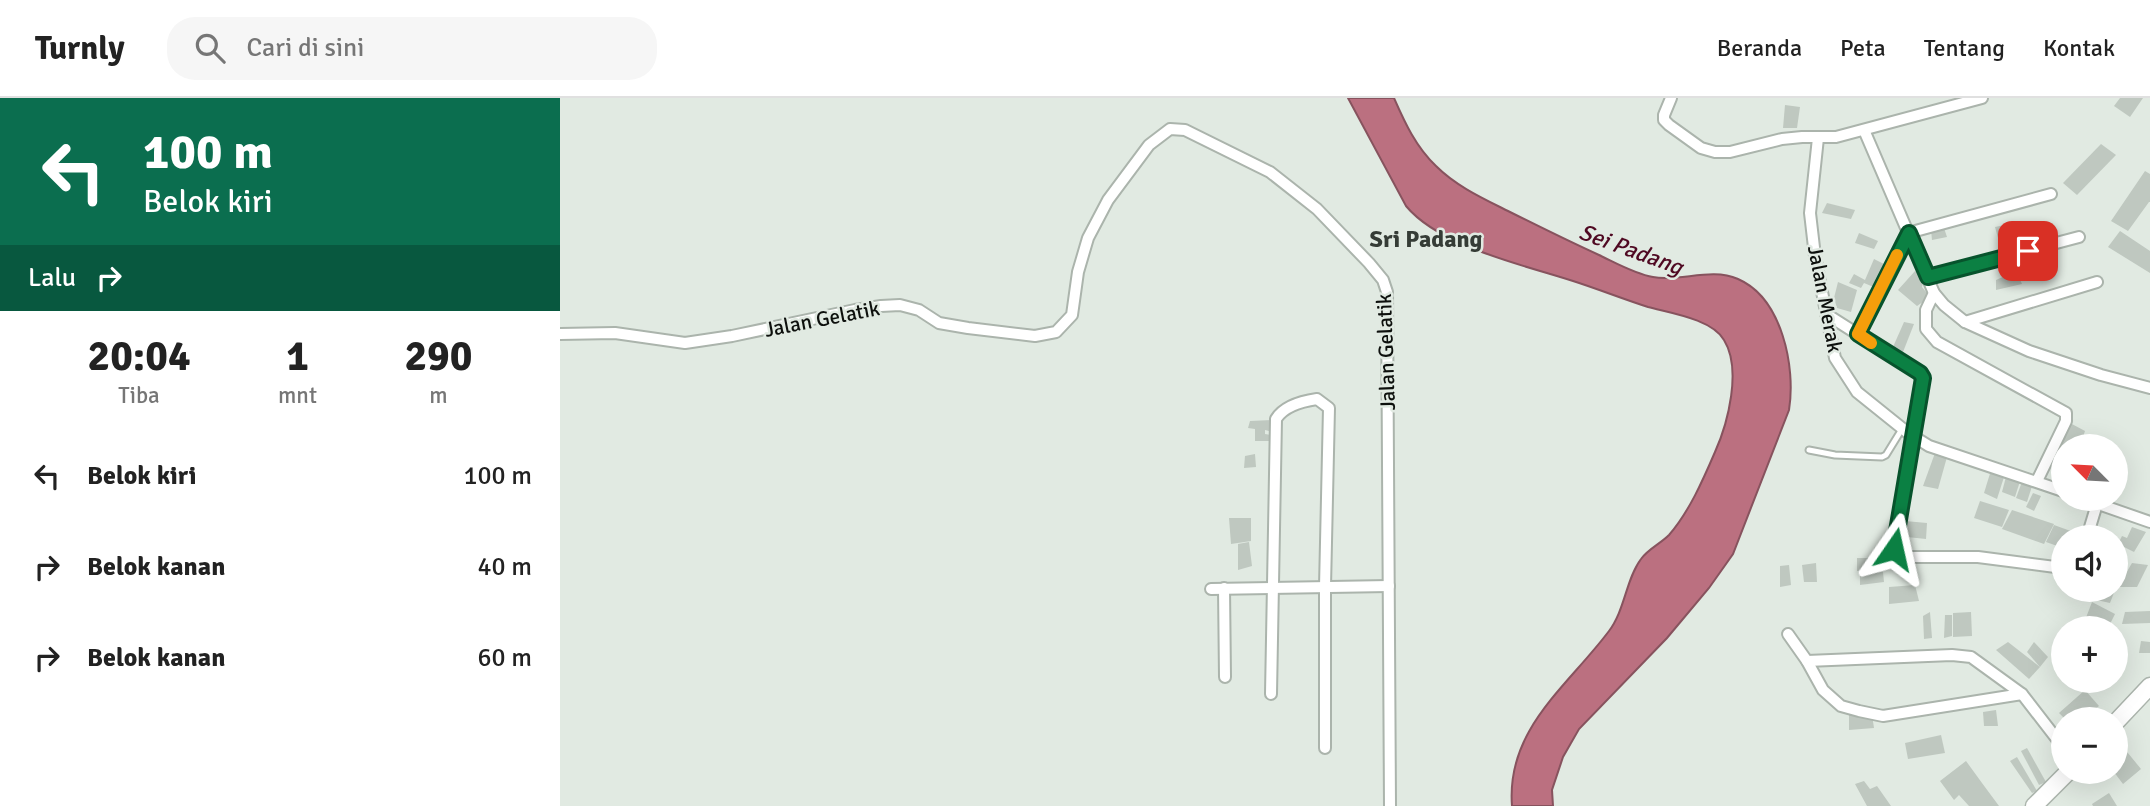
<!DOCTYPE html>
<html lang="id">
<head>
<meta charset="utf-8">
<style>
	:root { --surface:#fff; --page:#f6f6f6; --text:#222; --muted:#767676; --line:#e0e0e0 }
	body { margin:0; font-family:Signika,sans-serif; background:var(--page); color:var(--text); height:100vh; display:flex; flex-direction:column; font-size:26px; white-space:nowrap }
	* { box-sizing:border-box; margin:0 }
	p { font-size:23px; color:var(--muted) }
	.icon { flex:none; width:38px; height:38px; fill:none; stroke:currentColor; stroke-width:2; stroke-linecap:round; stroke-linejoin:round }
	.map { position:relative; flex:1; overflow:hidden }
	.side { display:flex; flex-direction:column; background:var(--surface); width:560px }
	.side>* { flex:none }
	.guide { background:#0b6e4f; color:#fff; overflow:hidden }
	.needle { width:46px; rotate:294deg }
	.controls { position:absolute; left:1491px; top:336px; display:grid; gap:14px }
	.controls a { display:grid; place-items:center; width:77px; height:77px; border-radius:50%; background:var(--surface); box-shadow:0 7px 28px #0002; font-size:35px }
	.pin { position:absolute; display:grid; place-items:center; width:60px; height:60px; color:#fff; margin:-30px; border-radius:14px; box-shadow:0 4px 10px #0006 }
	.me { position:absolute; width:77px; margin:-38px; rotate:11deg; stroke-linejoin:round; filter:drop-shadow(0 0 5px #0008) }
	.turn { display:flex; align-items:center; gap:24px; height:147px; padding:0 28px; font-size:32px }
	.turn .icon { width:91px; height:91px; stroke-width:2.5 }
	.turn b { display:block; font-size:49px; line-height:60px }
	.then { display:flex; align-items:center; height:66px; padding:0 28px; background:#0003; gap:14px; font-size:26px }
	.eta { display:flex; justify-content:space-evenly; align-items:center; height:119px; text-align:center }
	.eta b { font-size:42px; font-weight:700; line-height:49px }
	ul { padding:0; list-style:none }
	li { display:flex; align-items:center; gap:21px; height:91px; padding:0 28px }
	li div { flex:1 }
	li b { display:block; font-size:26px }
	li em { font-style:normal }
	header { display:flex; align-items:center; gap:42px; box-sizing:border-box; height:98px; padding:0 35px; background:var(--surface); border-bottom:2px solid var(--line) }
	header strong { font-size:33px }
	nav { display:flex; gap:38px; margin-inline-start:auto; font-size:24px }
	.search { width:490px; height:63px; background:var(--page); display:flex; align-items:center; gap:18px; box-sizing:border-box; padding:0 24px; border-radius:28px; color:var(--muted); font-size:26px }
	main { display:flex; flex:1; min-height:0 }
	.map>svg:first-child { display:block }
	.water { fill:#bb7080; stroke:#87535e; stroke-width:2 }
	.building { fill:#bfc8c0 }
	.lines { fill:none; stroke-linecap:round; stroke-linejoin:round }
	.lane-casing { stroke:#abb4ac; stroke-width:9 }
	.street-casing { stroke:#abb4ac; stroke-width:14 }
	.secondary-casing { stroke:#abb4ac; stroke-width:19 }
	.lane { stroke:#fff; stroke-width:5 }
	.street { stroke:#fff; stroke-width:10 }
	.secondary { stroke:#fff; stroke-width:16 }
	.route-casing { stroke:#07532c; stroke-width:18 }
	.route { stroke:#0b8043; stroke-width:12 }
	.slow { stroke:#f59e0b; stroke-width:12 }
	.labels { text-anchor:middle; stroke-width:5; stroke-linejoin:round; paint-order:stroke }
	.street-label { font-size:21px; fill:#0d100d; stroke:#e1eae2 }
	.water-label { font-size:23px; font-style:italic; fill:#4f0922; stroke:#e1eae2 }
	.quarter-label { font-size:24px; font-weight:bold; fill:#353c36; stroke:#e1eae2 }
</style>
</head>
<body>
<header>
<strong>Turnly</strong>
<div class="search"><svg class="icon" aria-label="search" viewBox="0 0 24 24"><circle cx="10" cy="10" r="6"/><path d="M15 15l6 6"/></svg>Cari di sini</div>
<nav><a>Beranda</a><a>Peta</a><a>Tentang</a><a>Kontak</a></nav>
</header>
<main>
<section class="side">
<div class="guide">
<div class="turn"><svg class="icon" aria-label="left" viewBox="0 0 24 24"><path d="M17 20v-9H6M10 6l-5 5 5 5"/></svg><div><b>100 m</b>Belok kiri</div></div>
<div class="then">Lalu<svg class="icon" aria-label="right" viewBox="0 0 24 24"><path d="M7 20v-9h11M14 6l5 5-5 5"/></svg></div>
</div>
<div class="eta">
<div><b>20:04</b><p>Tiba</p></div>
<div><b>1</b><p>mnt</p></div>
<div><b>290</b><p>m</p></div>
</div>
<ul>
<li><svg class="icon" aria-label="left" viewBox="0 0 24 24"><path d="M17 20v-9H6M10 6l-5 5 5 5"/></svg><div><b>Belok kiri</b></div><em>100 m</em></li>
<li><svg class="icon" aria-label="right" viewBox="0 0 24 24"><path d="M7 20v-9h11M14 6l5 5-5 5"/></svg><div><b>Belok kanan</b></div><em>40 m</em></li>
<li><svg class="icon" aria-label="right" viewBox="0 0 24 24"><path d="M7 20v-9h11M14 6l5 5-5 5"/></svg><div><b>Belok kanan</b></div><em>60 m</em></li>
</ul>
</section>
<div class="map">
<svg width="1590" height="708" viewBox="0 0 1590 708">
	<rect width="100%" height="100%" fill="#e1eae2"/>
	<path class="water" d="M788,0H834C845,25 856,49 876,68C896,88 922,100 948,113C978,128 1008,143 1039,157C1056,165 1075,176 1093,179C1121,184 1151,169 1178,181C1222,200 1236,269 1229,312L1173,456L1149,490L1107,540L1019,631L1003,659L992,692L993,708H952C946,631 1007,589 1049,533C1065,512 1066,481 1081,461C1088,451 1100,446 1109,437C1129,414 1143,382 1155,354C1168,325 1182,271 1164,242C1152,221 1110,215 1088,209C1063,201 1038,191 1013,183C964,167 880,149 846,108Z"/>
	<g class="building">
		<path d="M1560,0H1583L1570,19L1554,8Z"/>
		<path d="M1225,7L1240,9L1237,30H1223Z"/>
		<path d="M1541,46L1556,57L1517,97L1503,85Z"/>
		<path d="M1585,73L1590,76V104H1589L1568,133L1551,123Z"/>
		<path d="M1267,105L1295,112L1291,121L1262,115Z"/>
		<path d="M1459,124L1463,133L1438,140L1435,129Z"/>
		<path d="M1383,127L1387,139L1372,142L1371,132Z"/>
		<path d="M1560,133L1590,153V175L1548,149Z"/>
		<path d="M1299,135L1318,143L1314,151L1295,145Z"/>
		<path d="M1314,161L1326,167L1316,190L1304,185L1301,190L1289,185L1294,176L1305,182Z"/>
		<path d="M1355,173L1365,178L1362,189L1370,199L1357,208L1338,192Z"/>
		<path d="M1456,173L1462,186L1436,192V182Z"/>
		<path d="M1278,184L1297,192L1291,214L1277,210L1274,200Z"/>
		<path d="M1344,224L1354,226L1343,254L1333,249Z"/>
		<path d="M713,322V334L705,332V336L711,337L709,343H695V331L688,330L690,323Z"/>
		<path d="M1510,325L1525,333L1523,339L1530,342L1526,348H1503V362L1499,359L1500,356L1494,353Z"/>
		<path d="M1375,355L1387,359L1378,391L1363,388Z"/>
		<path d="M695,356L696,369L684,370L685,358Z"/>
		<path d="M1432,369L1444,379L1437,401L1424,395Z"/>
		<path d="M1447,375L1461,380L1455,399L1442,394Z"/>
		<path d="M1463,381L1473,385L1467,404L1456,400Z"/>
		<path d="M1473,395L1481,398L1474,413L1466,409Z"/>
		<path d="M1420,403L1449,412L1442,429L1414,420Z"/>
		<path d="M1452,412L1494,426L1484,446L1442,431Z"/>
		<path d="M669,420H691V443L671,446Z"/>
		<path d="M1345,423L1367,425L1366,441L1347,439Z"/>
		<path d="M1494,427L1519,436L1518,439H1503V450L1486,444Z"/>
		<path d="M1572,429L1586,434L1574,454L1558,446L1562,438L1567,440Z"/>
		<path d="M689,444L692,468L678,472V446Z"/>
		<path d="M1297,460H1323L1325,469L1297,473Z"/>
		<path d="M1256,465L1257,484H1244L1242,467Z"/>
		<path d="M1572,465L1588,467L1577,489H1558Z"/>
		<path d="M1229,467L1231,487L1220,489V468Z"/>
		<path d="M1323,474L1324,484L1300,487V475Z"/>
		<path d="M1355,487L1359,503L1329,506V489Z"/>
		<path d="M1521,492H1555L1550,505L1519,498Z"/>
		<path d="M1532,504L1555,516L1548,530H1522Z"/>
		<path d="M1590,513V525L1562,526L1565,514Z"/>
		<path d="M1370,514L1372,540L1364,541L1363,518Z"/>
		<path d="M1411,514L1412,538L1393,539V515Z"/>
		<path d="M1385,517H1392V538L1384,540Z"/>
		<path d="M1581,543L1590,544V555H1579Z"/>
		<path d="M1448,544L1480,569L1469,581L1436,552Z"/>
		<path d="M1474,544L1488,559L1480,569L1467,554Z"/>
		<path d="M1525,592L1539,608L1523,621H1505L1499,615Z"/>
		<path d="M1436,612L1438,628H1424L1423,614Z"/>
		<path d="M1289,615L1312,617L1314,630L1289,632Z"/>
		<path d="M1381,637L1385,655L1348,661L1345,645Z"/>
		<path d="M1563,649L1581,671L1563,686L1554,674H1556V656Z"/>
		<path d="M1467,650L1486,684L1479,687L1461,653Z"/>
		<path d="M1457,659L1477,693L1472,695L1450,663Z"/>
		<path d="M1406,663L1422,685L1439,708H1409L1399,697L1394,702L1380,683Z"/>
		<path d="M1304,683L1310,691L1317,688L1331,708H1307L1295,686Z"/>
		<path d="M1549,695L1557,708H1533L1532,706Z"/>
	</g>
	<g class="lines">
		<g class="lane-casing">
			<path id="lane" d="M1249,352L1275,357L1322,359L1326,357L1342,331"/>
		</g>
		<g class="street-casing">
			<g id="street">
				<path d="M1111,0L1104,17V22L1109,27L1141,50L1155,54H1170L1222,41L1242,39H1276L1422,0"/>
				<path d="M1304,32L1374,195L1384,207L1405,224L1469,253L1541,277L1590,290"/>
				<path d="M1258,40L1250,115L1255,158L1275,260L1297,294L1348,335L1369,348L1503,393"/>
				<path d="M1368,179L1519,139"/>
				<path d="M1374,195L1366,212V231L1377,244L1506,315V323L1477,383"/>
				<path d="M1266,216L1362,277L1354,339L1334,451L1337,457L1343,459H1418L1503,470"/>
				<path d="M1405,224L1537,184"/>
				<path d="M0,236L55,235L125,245L172,238L295,212L321,208L340,207L359,212L379,225L408,230L475,238L496,234L512,217L518,174L528,140L548,102L589,47L610,31L625,32L710,74L757,111L809,165L823,182L827,194L830,708"/>
				<path d="M1298,236L1348,135L1491,96"/>
				<path d="M1524,401L1590,424"/>
				<path d="M1527,439L1537,406"/>
				<path d="M664,490L665,579"/>
				<path d="M651,491L829,488"/>
				<path d="M1228,536L1247,563L1263,592L1281,608L1299,613L1323,618L1462,596"/>
				<path d="M1247,563L1392,557L1411,559L1462,596L1503,649"/>
				<path d="M711,596L716,321C724,308 743,303 757,301L769,310L765,489V650"/>
			</g>
		</g>
		<g class="secondary-casing">
			<g id="secondary">
				<path d="M1556,624L1590,588"/>
				<path d="M1474,708L1508,674"/>
			</g>
		</g>
		<use href="#lane" class="lane"/>
		<use href="#street" class="street"/>
		<use href="#secondary" class="secondary"/>
	</g>
	<g class="lines">
		<g class="route-casing">
			<path id="route" d="M1334,451L1363,280L1360,275L1298,236L1349,135L1368,179L1468,153"/>
		</g>
		<use href="#route" class="route"/>
		<path class="slow" d="M1311,245L1298,236L1337,157"/>
	</g>
	<g class="labels">
		<g class="street-label">
			<text transform="translate(1265 201) rotate(79)" y="7">Jalan Merak</text>
			<text transform="translate(262 221) rotate(-11)" y="7">Jalan Gelatik</text>
			<text transform="translate(826 254) rotate(-92)" y="7">Jalan Gelatik</text>
		</g>
		<g class="water-label">
			<text transform="translate(1071 151) rotate(20)" y="8">Sei Padang</text>
		</g>
		<g class="quarter-label">
			<text x="866" y="149">Sri Padang</text>
		</g>
	</g>
</svg>
<div class="controls">
<a><svg class="needle" viewBox="-14 -14 28 28"><path d="M0-13l5 13h-10z" fill="#e53935"/><path d="M0 13l5-13h-10z" fill="#767676"/></svg></a>
<a><svg class="icon" aria-label="sound" viewBox="0 0 24 24"><path d="M4 9h4l5-4v14l-5-4H4zM17 9q2 3 0 6"/></svg></a>
<a>+</a>
<a>−</a>
</div>
<div class="pin" style="left:1468px;top:153px;background:#d93025"><svg class="icon" aria-label="arrive" viewBox="0 0 24 24"><path d="M6 21V4h12l-3 4 3 4H6"/></svg></div>
<svg class="me" style="left:1334px;top:451px" viewBox="-20 -20 40 40"><path d="M0-17L14 15 0 8-14 15z" fill="#0b8043" stroke="#fff" stroke-width="4"/></svg>
</div>
</main>
</body>
</html>
